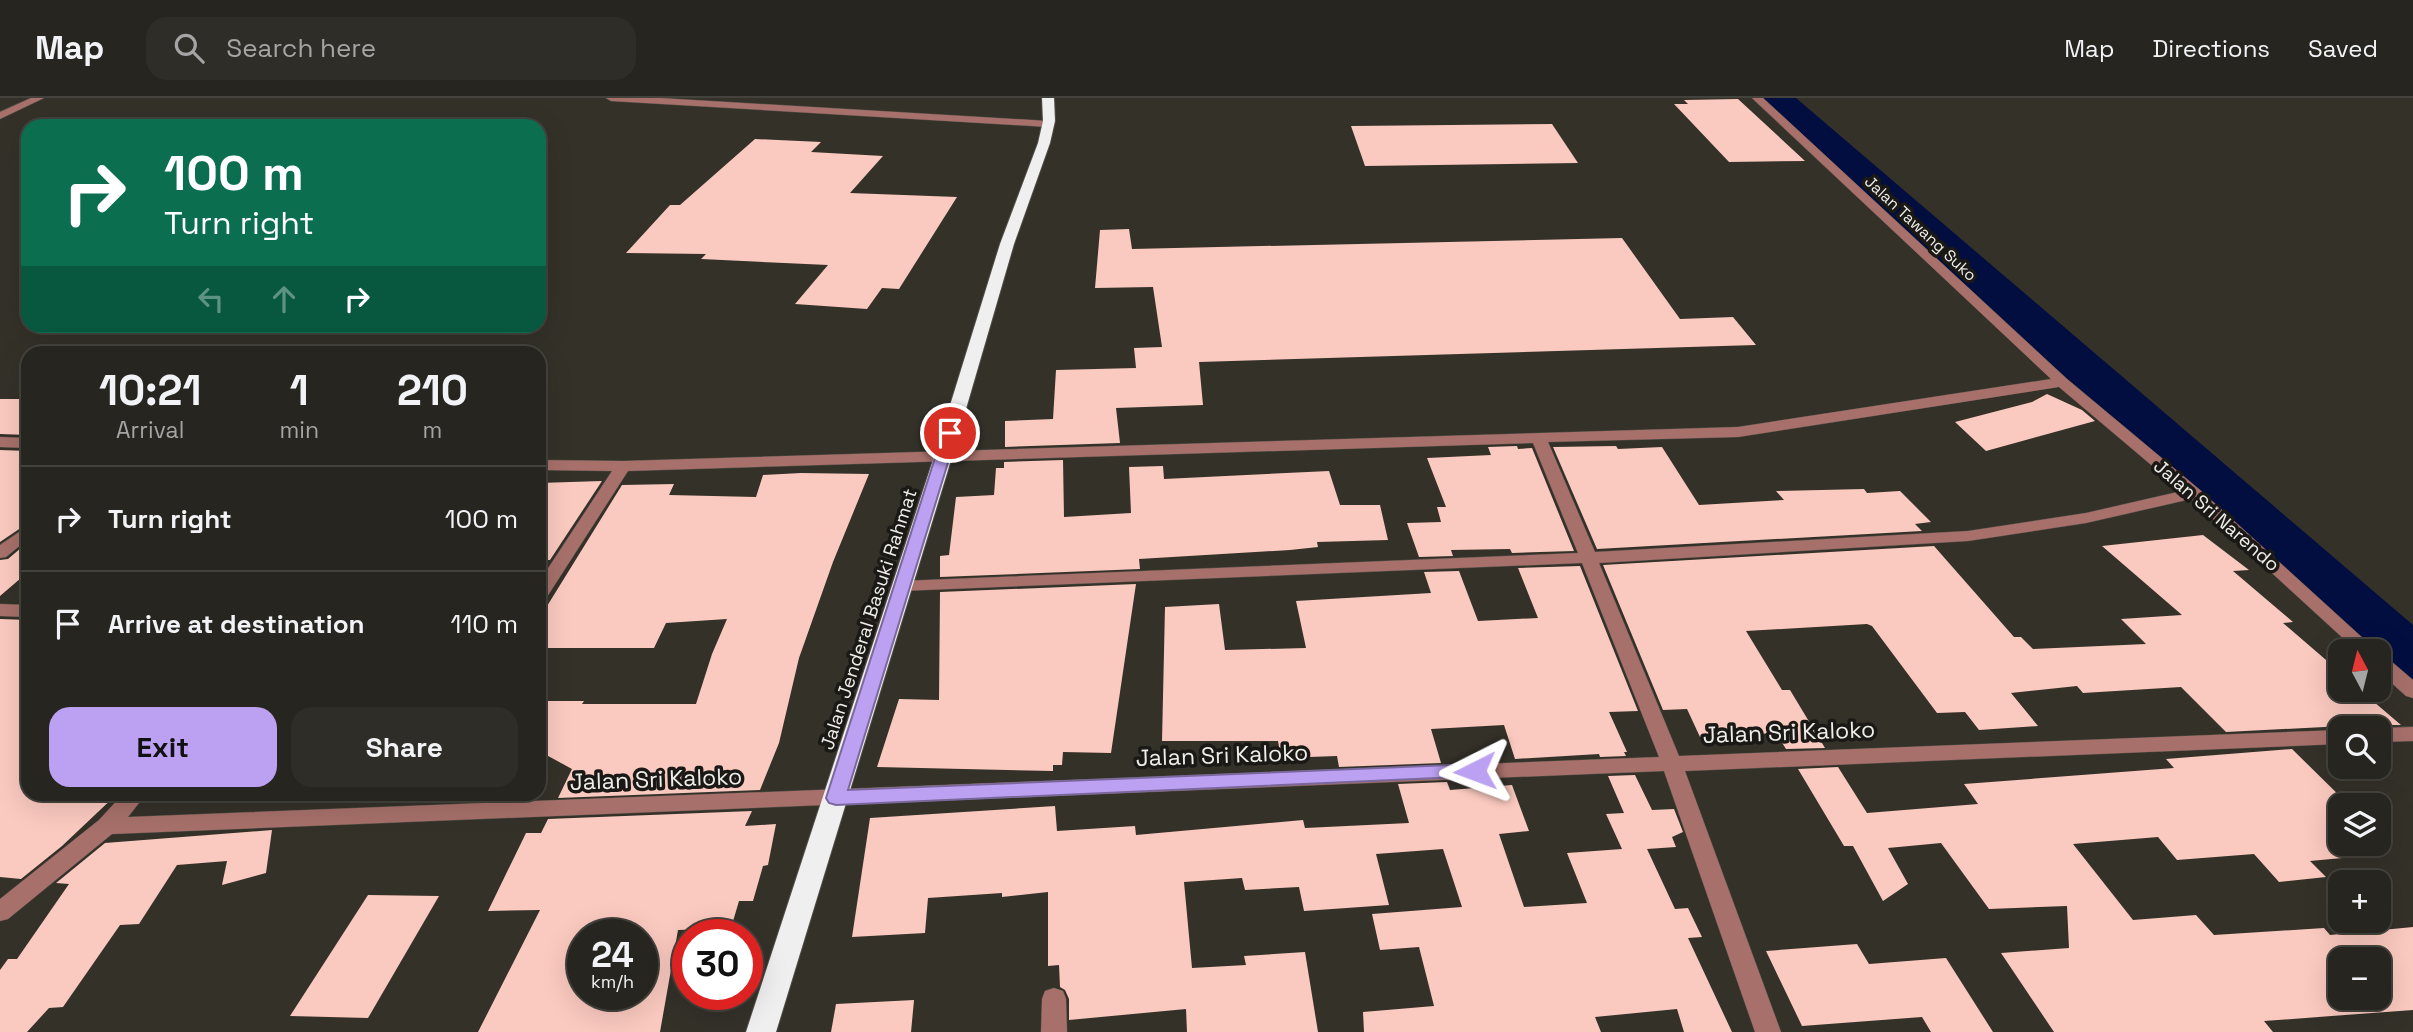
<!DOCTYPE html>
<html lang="en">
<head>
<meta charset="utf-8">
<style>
	:root { --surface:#27251f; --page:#2f2d28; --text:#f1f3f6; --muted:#a4a5a4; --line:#43423d; --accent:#bca0f2 }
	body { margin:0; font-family:"Space Grotesk",sans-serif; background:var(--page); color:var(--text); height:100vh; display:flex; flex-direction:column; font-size:26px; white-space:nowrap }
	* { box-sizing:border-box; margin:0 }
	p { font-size:23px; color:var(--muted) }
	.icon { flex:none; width:38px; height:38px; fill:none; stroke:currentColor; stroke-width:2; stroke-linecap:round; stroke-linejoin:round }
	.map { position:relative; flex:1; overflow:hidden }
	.drawer { position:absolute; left:21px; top:248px; width:525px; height:455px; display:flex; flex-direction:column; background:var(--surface); border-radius:21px; box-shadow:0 7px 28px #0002,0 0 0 2px var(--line) }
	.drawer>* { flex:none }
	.hud { position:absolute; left:21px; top:21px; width:525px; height:214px; border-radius:21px; box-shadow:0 7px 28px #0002,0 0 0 2px var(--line); background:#0b6e4f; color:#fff; overflow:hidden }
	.needle { width:46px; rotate:353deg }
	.tools { position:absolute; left:2328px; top:541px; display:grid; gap:14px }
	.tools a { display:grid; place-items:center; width:63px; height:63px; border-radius:14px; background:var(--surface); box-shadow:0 7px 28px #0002,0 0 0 2px var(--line); font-size:35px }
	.speed { position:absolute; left:567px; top:821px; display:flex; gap:14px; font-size:35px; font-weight:700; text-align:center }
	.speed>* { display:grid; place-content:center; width:91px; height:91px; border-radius:50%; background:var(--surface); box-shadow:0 7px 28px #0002,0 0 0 2px var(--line); line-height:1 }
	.speed small { font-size:18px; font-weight:400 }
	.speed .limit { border:10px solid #d22; background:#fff; color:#111 }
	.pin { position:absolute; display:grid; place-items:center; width:60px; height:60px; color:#fff; margin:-30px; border:4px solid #fff; border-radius:50%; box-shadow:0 2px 7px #0007 }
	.me { position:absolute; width:77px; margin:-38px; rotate:267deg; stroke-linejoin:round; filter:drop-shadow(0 0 5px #0008) }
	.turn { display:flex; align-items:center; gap:24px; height:147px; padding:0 28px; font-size:32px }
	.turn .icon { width:91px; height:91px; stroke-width:2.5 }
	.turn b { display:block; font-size:49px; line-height:60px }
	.lanes { display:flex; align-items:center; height:66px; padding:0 28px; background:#0003; justify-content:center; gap:35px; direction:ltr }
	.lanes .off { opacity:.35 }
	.eta { display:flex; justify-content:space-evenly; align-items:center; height:119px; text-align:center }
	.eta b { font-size:42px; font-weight:700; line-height:49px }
	.action { display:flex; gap:14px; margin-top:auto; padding:14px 28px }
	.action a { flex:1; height:80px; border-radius:21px; background:var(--accent); color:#111; font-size:28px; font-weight:700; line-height:80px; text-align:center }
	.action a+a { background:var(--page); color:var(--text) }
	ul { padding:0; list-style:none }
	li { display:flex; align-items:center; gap:21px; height:105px; padding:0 28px; border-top:2px solid var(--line) }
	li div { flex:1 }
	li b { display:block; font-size:26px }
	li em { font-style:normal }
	header { display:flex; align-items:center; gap:42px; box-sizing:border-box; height:98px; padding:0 35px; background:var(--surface); border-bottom:2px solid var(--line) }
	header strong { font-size:33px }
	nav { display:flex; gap:38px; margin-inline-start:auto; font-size:24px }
	.search { width:490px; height:63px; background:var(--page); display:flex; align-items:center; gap:18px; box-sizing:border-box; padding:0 24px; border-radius:21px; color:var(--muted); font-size:26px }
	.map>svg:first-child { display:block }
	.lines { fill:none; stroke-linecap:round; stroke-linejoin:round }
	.river { fill:#020e40; fill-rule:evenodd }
	.building { fill:#fac9bf; fill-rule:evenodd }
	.minor-casing { stroke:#524f48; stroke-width:1 }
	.highway-casing { stroke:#524f48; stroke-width:2 }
	.minor { fill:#a7706a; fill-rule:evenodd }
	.highway { fill:#efefef; fill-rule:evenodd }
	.route { fill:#bca0f2; stroke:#7a689d; stroke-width:2 }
	.labels { text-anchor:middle; stroke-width:7; stroke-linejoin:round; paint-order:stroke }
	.far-street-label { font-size:16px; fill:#efede8; stroke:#1a1916 }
	.street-label { font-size:19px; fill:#efede8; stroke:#1a1916 }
	.near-street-label { font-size:23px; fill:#efede8; stroke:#1a1916 }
</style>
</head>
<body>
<header>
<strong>Map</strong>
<div class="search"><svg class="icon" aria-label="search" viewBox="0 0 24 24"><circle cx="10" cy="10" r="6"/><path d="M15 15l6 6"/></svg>Search here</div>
<nav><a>Map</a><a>Directions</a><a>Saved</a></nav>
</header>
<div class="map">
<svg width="2413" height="934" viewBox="0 0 2413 934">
	<rect width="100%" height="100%" fill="#343129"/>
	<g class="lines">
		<path class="river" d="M1759,0H1796L2413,527V585L2389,579L2378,568V553H2361Z"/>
	</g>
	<g class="building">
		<path d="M1738,1L1805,63L1729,64L1674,6H1688L1684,2Z"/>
		<path d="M1552,26L1578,65L1365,68L1351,28Z"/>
		<path d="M755,41L821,44L811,54L883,58L850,95L957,99L899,191L882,190L867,211L795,206L828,167L701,161L706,156L626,155L670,107H680Z"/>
		<path d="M1129,131L1132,151L1622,140L1680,221L1733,219L1756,247L1199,264L1203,307L1116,310L1120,345L1005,349V323L1053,321L1056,272L1136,270L1134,250L1162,249L1153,189L1095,190L1100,132Z"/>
		<path d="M2047,296L2082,312L2095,323L1986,353L1955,324L2032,304Z"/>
		<path d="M0,301H28V337L0,336Z"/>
		<path d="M1517,348L1518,351L1532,350L1574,453L1512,455L1510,451L1451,452L1453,458L1419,459L1407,425L1441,424L1437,409H1446L1427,360L1491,357L1488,349Z"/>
		<path d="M1616,348L1618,351L1662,349L1699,407L1784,402L1776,393L1864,391L1867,395L1900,393L1931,424L1915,426L1922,433L1597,451L1553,349Z"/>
		<path d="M0,352L28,353V425L0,444Z"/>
		<path d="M1063,362L1064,419L1131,415L1129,369L1163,368L1164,381L1329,373L1340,407H1380L1388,442L1317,444L1318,449L1290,452L1139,461L1140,471L940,479V458L949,457L956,399L994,397L996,370H1004V364Z"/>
		<path d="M801,375L869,376L833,464L799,560L779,645L760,692L558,700L572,671L539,653V613L544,603H584L582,606H696L712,556L727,521L666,525L654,550H539V521L622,387L674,386L669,397L756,399L763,377Z"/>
		<path d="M602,383L550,462H539V385Z"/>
		<path d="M2203,437L2249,472L2233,473L2293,524L2283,525L2340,574V592H2360L2401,627H2378L2375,630L2344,628L2226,634L2181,589L2083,595L2077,588L2011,595L2038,628L1979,632L1965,614L1937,615L1872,528L1867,526L1746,533L1782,592H1790L1825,650L1786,651L1776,635L1700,639L1687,611L1663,612L1603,467L1934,448L2014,539H2021L2033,551L2146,546L2121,521L2182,517L2102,448Z"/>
		<path d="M28,444V474L0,498V462L8,461Z"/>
		<path d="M1580,468L1638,613L1609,614L1627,654H1624L1626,658L1600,659L1599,656L1515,661L1504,627L1431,631L1441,665L1339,669L1337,658L1281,660L1278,643H1162L1165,509L1219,506L1225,552L1306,550L1296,503L1431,495L1424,474L1459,473L1478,523L1538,520L1518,470Z"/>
		<path d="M1136,486L1111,655L1063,654L1062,667H1053V673L877,669L899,601L939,602L940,494Z"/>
		<path d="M0,521L28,522V696H117L62,748L21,781L0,779Z"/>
		<path d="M2292,651L2349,707H2340V746H2378V735L2388,745L2343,749L2353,759L2310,763L2326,779L2279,784L2254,756L2177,762L2158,739L2073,746L2133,822L2196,817L2214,837L2324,830L2330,837L2413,829V912L2264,923L2273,934H2054L2001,855L2069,850L2067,808L1989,811L1941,745L1888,750L1908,786L1883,803L1853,748H1844L1798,671L1838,669L1867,715L1978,706L1964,686L2174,670L2166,661ZM2340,861H2378V900H2340Z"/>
		<path d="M1635,677L1652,712L1674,711L1683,734L1672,739L1676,749L1647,751L1675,811L1688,810L1702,839L1688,840L1732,934H1684L1677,911L1595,919L1601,934H1364L1363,914L1434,908L1419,849L1380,852L1372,816L1462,809L1443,751L1376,756L1389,807L1304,813L1299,789L1245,792L1242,780L1184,784L1192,870L1246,867L1244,858L1305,854L1318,934H1187L1186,911L1069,922V901L1065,892L1060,889L1059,867L1048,868V794L1002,799V795L928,800L925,835L852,839L870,720L1055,708L1057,733L1135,728L1136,737L1303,722L1305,730L1409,725L1398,686L1447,684L1450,692L1512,687L1529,733L1499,736L1524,809L1587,805L1567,755L1622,751L1606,716L1624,715L1608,678Z"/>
		<path d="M752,713L745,728L776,726L768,767L763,768L753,803H739L731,830L678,832L660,934H478L540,812L488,813L526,735H541L548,721ZM583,836H642V896H583Z"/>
		<path d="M272,732L266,775L222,787L227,763L177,767L139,826L120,827L63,909L49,910L27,934H0V872L8,861H17L69,786L56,785L105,745Z"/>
		<path d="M368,797L439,798L368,920L290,918Z"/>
		<path d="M1857,846L1869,866L1946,860L1993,934H1931L1922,919L1802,928L1766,853Z"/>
		<path d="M914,902L911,934H831L836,906Z"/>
	</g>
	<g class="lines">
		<g class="minor-casing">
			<g id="minor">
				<path d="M31,0H44L0,21V14Z"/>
				<path d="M606,0H660L1048,23L1053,26L1048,29L611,3Z"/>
				<path d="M1752,0H1763L2067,281L2200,392L2377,553H2357L2191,401L2086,425L1968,443L1599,465L1679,658L2340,632V646L1685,673L1781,934H1755L1664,673L112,736L8,821L0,823V801L99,722L123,696H146L128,719L1659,659L1582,465L901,493L892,488L901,483L1578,455L1533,345L628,373L545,502L539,504V484L612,373L539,372V362L623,363L1738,329L2051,281ZM2059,289L2182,393L2086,415L1968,433L1595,454L1548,344L1738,339Z"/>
				<path d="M0,339L28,340V350L0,349Z"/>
				<path d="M28,428V441L6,459L0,460V447Z"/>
				<path d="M0,506L28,507V519L0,518Z"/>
				<path d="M2378,556L2385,558L2413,582V600L2406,598L2378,573Z"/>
				<path d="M2413,629V643L2378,644V630Z"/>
				<path d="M1054,890L1063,893L1066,901L1067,934H1041L1042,901L1045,893Z"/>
			</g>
		</g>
		<g class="highway-casing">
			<path id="highway" d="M1042,0H1054L1055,23L1050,45L1014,146L952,359L776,934H746L934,359L1000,146L1038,45L1043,23Z"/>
		</g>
		<use href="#minor" class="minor"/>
		<use href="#highway" class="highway"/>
	</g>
	<path class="route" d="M950,331L957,335L848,692L1475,666L1482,668L1484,673L1482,678L836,707L829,705L826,700L943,335Z"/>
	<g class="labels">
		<g class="far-street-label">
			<text transform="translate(1921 130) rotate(43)" y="6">Jalan Tawang Suko</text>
		</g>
		<g class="street-label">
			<text transform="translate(2217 417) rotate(41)" y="7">Jalan Sri Narendo</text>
			<text transform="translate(868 521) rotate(-72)" y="7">Jalan Jenderal Basuki Rahmat</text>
		</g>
		<g class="near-street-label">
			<text transform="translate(1789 634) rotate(-2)" y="8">Jalan Sri Kaloko</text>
			<text transform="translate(1222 657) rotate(-2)" y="8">Jalan Sri Kaloko</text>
			<text transform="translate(656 681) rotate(-2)" y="8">Jalan Sri Kaloko</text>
		</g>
	</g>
</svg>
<div class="tools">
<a><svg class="needle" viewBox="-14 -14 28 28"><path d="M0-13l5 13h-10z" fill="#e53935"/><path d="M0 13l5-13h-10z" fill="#a4a5a4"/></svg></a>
<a><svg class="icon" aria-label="search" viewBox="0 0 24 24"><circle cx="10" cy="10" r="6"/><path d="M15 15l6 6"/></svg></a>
<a><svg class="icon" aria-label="layers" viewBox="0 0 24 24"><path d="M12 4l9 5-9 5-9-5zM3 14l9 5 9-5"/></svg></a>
<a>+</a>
<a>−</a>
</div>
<div class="speed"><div>24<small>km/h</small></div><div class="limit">30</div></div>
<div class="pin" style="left:950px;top:335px;background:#d93025"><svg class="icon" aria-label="arrive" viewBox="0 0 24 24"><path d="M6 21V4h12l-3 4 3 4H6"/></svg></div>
<svg class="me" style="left:1475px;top:673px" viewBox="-20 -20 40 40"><path d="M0-17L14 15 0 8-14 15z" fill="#bca0f2" stroke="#fff" stroke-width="4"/></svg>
<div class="hud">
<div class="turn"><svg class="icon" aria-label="right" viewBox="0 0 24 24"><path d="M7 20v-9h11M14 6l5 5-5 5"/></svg><div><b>100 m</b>Turn right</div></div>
<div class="lanes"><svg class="icon off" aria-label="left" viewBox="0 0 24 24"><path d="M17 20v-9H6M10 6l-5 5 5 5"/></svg><svg class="icon off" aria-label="ahead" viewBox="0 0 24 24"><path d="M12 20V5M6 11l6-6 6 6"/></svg><svg class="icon" aria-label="right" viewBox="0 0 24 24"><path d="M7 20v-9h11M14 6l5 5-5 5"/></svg></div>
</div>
<section class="drawer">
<div class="eta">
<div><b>10:21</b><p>Arrival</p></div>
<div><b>1</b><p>min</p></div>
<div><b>210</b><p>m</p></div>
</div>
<ul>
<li><svg class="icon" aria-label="right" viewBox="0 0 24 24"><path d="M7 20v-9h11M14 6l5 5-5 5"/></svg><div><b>Turn right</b></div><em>100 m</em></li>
<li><svg class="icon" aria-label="arrive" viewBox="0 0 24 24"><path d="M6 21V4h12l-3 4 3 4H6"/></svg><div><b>Arrive at destination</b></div><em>110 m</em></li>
</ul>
<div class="action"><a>Exit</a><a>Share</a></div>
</section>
</div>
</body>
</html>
